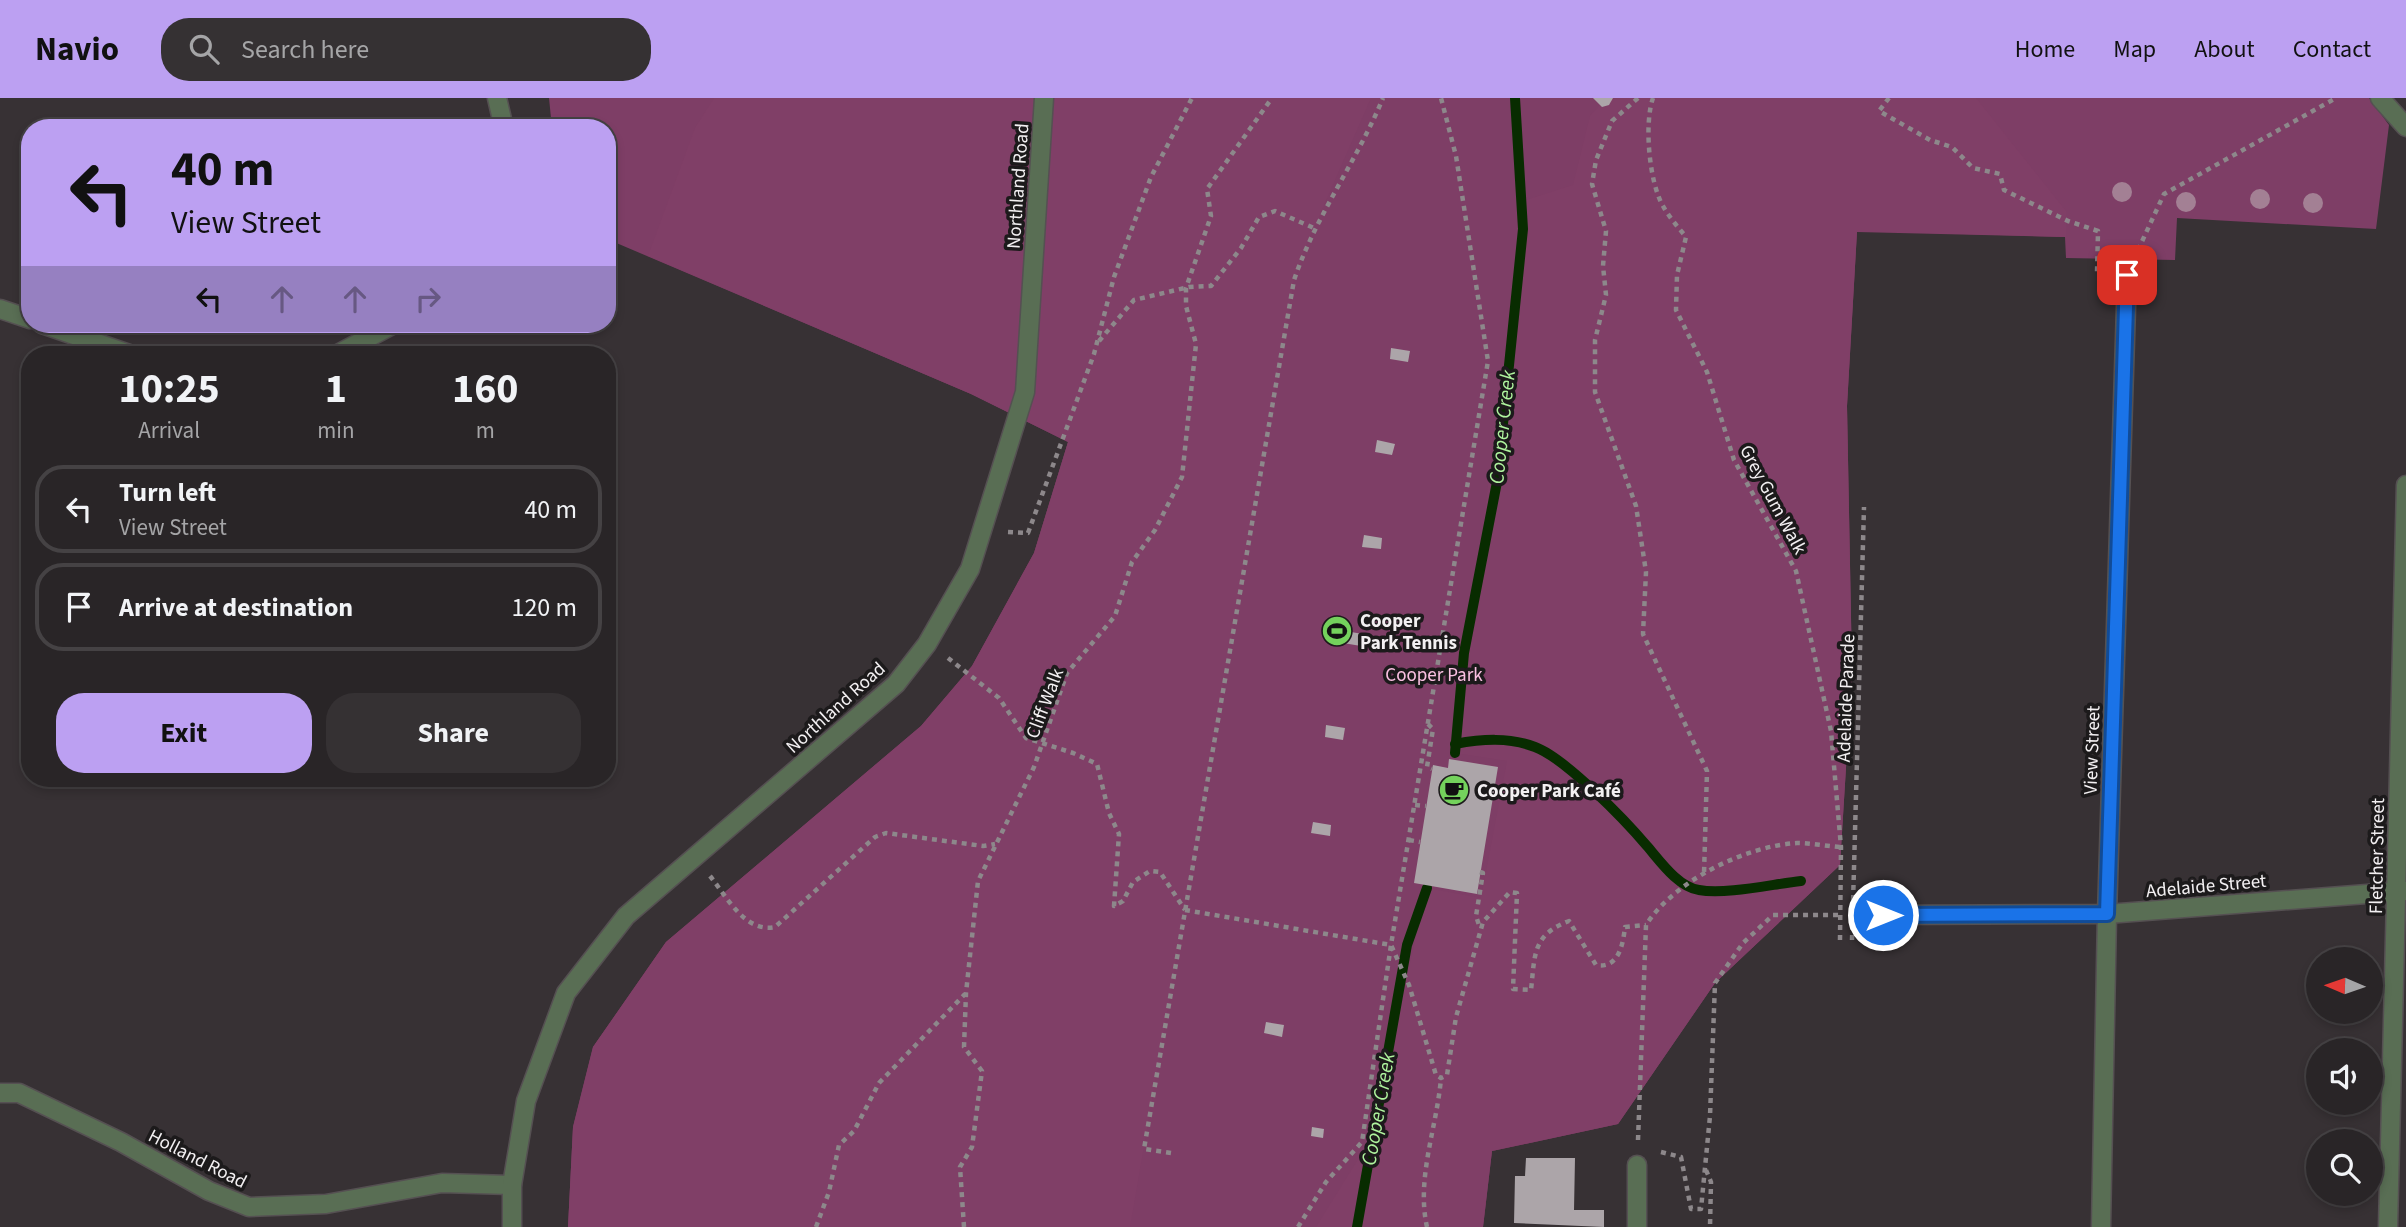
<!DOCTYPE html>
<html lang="en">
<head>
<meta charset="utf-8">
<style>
	:root { --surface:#292527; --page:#353133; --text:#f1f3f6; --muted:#a5a5a7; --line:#454244; --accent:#bca0f2 }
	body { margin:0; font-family:"Source Sans 3",sans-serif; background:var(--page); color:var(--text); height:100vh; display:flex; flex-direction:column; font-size:26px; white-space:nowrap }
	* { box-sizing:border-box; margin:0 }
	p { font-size:23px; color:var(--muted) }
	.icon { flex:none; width:38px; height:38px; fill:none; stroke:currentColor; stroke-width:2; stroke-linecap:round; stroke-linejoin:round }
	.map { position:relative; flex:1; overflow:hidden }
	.side { position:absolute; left:21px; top:248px; width:595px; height:441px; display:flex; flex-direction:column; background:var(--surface); border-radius:28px; box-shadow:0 4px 10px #0003,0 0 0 2px var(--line) }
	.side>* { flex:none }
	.guide { position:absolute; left:21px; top:21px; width:595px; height:214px; border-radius:28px; box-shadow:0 4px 10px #0003,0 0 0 2px var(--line); background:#bca0f2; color:#111; overflow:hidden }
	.needle { width:46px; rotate:272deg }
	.buttons { position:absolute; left:2306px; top:849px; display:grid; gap:14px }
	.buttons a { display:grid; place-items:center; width:77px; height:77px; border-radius:50%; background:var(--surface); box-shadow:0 4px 10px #0003,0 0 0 2px var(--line); font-size:35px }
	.pin { position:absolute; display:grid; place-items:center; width:60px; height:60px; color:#fff; margin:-30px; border-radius:14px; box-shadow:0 4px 10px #0006 }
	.me { position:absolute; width:77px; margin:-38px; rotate:90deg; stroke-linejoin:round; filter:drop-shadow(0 0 5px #0008) }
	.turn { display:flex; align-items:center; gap:24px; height:147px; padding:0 35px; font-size:32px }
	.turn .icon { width:91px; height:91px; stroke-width:2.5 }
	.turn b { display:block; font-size:49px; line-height:60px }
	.lanes { display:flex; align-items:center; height:66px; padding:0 35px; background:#0003; justify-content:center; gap:35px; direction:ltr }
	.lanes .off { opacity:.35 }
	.eta { display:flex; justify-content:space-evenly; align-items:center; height:119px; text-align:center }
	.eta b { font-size:42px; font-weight:700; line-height:49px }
	.primary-button { display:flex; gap:14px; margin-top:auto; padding:14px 35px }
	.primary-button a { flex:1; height:80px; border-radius:28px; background:var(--accent); color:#111; font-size:28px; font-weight:700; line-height:80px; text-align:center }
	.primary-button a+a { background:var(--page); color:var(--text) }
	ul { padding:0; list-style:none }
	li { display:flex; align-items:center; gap:21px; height:88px; margin:0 14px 10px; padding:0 21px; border:4px solid var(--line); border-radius:28px }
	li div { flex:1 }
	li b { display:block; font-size:26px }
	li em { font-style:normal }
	header { display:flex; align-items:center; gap:42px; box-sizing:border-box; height:98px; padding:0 35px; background:var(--accent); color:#111 }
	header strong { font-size:33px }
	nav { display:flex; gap:38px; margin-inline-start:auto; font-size:24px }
	.search { width:490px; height:63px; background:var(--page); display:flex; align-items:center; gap:18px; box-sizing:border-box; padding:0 24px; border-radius:28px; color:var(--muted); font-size:26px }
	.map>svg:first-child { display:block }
	.green { fill:#7e3e66 }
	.forest { fill:#803f67 }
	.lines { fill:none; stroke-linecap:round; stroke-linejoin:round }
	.stream { stroke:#082c00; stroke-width:10 }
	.building { fill:#aca5a9 }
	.minor-casing { stroke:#555052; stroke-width:21 }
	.path { stroke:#8d888b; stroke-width:4.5; stroke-dasharray:5 5; stroke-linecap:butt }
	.minor { stroke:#596e54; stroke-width:18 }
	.tree { fill:#a38094 }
	.route-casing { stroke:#114b97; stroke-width:18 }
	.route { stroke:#1a73e8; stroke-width:12 }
	.labels { text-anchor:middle; stroke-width:7; stroke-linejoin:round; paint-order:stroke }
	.street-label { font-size:19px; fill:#f3f0f2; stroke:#1c1a1b }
	.poi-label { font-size:19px; font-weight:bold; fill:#f3f0f2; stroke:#1c1a1b; text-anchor:start }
	.park-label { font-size:19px; fill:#fbc0e2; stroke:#1c1a1b }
	.water-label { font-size:21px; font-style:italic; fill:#aff49e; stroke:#1c1a1b }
</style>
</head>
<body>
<header>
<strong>Navio</strong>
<div class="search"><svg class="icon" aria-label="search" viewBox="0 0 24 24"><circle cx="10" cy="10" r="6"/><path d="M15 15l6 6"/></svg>Search here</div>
<nav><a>Home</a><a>Map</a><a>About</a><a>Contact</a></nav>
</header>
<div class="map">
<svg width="2406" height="1129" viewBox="0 0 2406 1129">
	<rect width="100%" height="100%" fill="#373134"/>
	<path class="green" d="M549,0H2369L2389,27L2376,131L2177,120L2175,162L2066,160L2065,139L1857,133L1847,308L1852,572L1840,767L1715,885L1618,1026L1492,1053L1483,1129H568L573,1029L593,949L666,844L921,628L972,568L1034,455L1068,344L971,296L607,141V30H552Z"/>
	<g class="forest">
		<path d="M714,0H1371L1306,148L1294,182L1130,1129H568L573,1029L593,949L666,844L921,628L972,568L1034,455L1068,344L971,296L648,158L695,30Z"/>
		<path d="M1606,0H1976L2066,113V139L1857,134L1847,308L1852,572L1840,767L1715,885L1618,1026L1492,1053L1483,1129H1316L1370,1042L1427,790L1481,800L1507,663L1455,655L1523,103L1573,87L1590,18Z"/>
	</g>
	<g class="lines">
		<g class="stream">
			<path d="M1455,646C1482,641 1509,639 1535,649C1565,660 1625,722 1647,748C1660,763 1678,789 1699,792C1725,797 1773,786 1801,783"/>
			<path d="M1455,655L1464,555L1497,384L1523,131L1515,0"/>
			<path d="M1357,1129L1407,847L1427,790"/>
		</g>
	</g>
	<g class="building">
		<path d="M1593,0H1613L1609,7L1602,9Z"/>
		<path d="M1391,250L1410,253L1408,264L1390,261Z"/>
		<path d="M1377,342L1395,346L1392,357L1375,354Z"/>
		<path d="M1364,437L1382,440L1381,451L1362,449Z"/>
		<path d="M1345,533L1363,536L1361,548L1343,545Z"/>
		<path d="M1326,627L1345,630L1343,642L1325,639Z"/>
		<path d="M1449,661L1498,669L1477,796L1414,785L1433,667L1448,670Z"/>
		<path d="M1313,724L1331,727L1330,738L1311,735Z"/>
		<path d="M1266,924L1284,927L1282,939L1264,935Z"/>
		<path d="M1312,1029L1324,1031L1323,1040L1311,1038Z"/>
		<path d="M1526,1060H1575L1574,1112H1604V1129L1514,1125L1515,1078H1525Z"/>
	</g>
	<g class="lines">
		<g class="minor-casing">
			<g id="minor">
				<path d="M497,0L504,30"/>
				<path d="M2380,0L2406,29"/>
				<path d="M0,211L30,221"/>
				<path d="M42,226L132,257"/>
				<path d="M336,257L394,226"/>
				<path d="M1883,817L2107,816L2406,793"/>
				<path d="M0,995H19L121,1044L209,1093L249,1109L326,1106L442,1085L512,1087"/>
				<path d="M512,1129V1087L526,1003L566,895L626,818L896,586L927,546L970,471L1025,294L1044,0"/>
				<path d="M1637,1129V1067"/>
				<path d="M2101,1129L2107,816L2127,177"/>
				<path d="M2388,1129L2406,387"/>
			</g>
		</g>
		<g class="path">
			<path d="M1638,0L1612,23L1596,62L1592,86L1606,133L1603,168L1606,197L1595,242V294L1636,408L1646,474L1643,536L1707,673L1704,776"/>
			<path d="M1653,0C1644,25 1649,84 1663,108C1669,119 1678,129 1686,139L1677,177L1676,212L1707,274L1734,362L1796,473L1831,633L1841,749L1840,842"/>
			<path d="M1889,0L1879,13L1930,42L1952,49L1973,70L2000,76L2004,92L2068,123L2098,133L2097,175H2099"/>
			<path d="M2138,152L2164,96L2336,0"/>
			<path d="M1099,243L1134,202L1189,189L1211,188L1241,150L1259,119L1275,113L1314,130"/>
			<path d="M1008,434L1028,435L1094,256L1114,179L1151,79L1192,0"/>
			<path d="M948,560L999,600L1026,640L1073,655L1097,666L1109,715L1119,736L1114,808L1123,803L1133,784L1150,773L1160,774L1185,812"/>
			<path d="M1428,626L1433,631L1427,669L1432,671"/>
			<path d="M1415,707L1426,708"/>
			<path d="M1409,742L1420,744"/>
			<path d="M1480,774L1483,775L1476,818L1480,830"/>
			<path d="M710,778C727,799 745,835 775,829L875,739L886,735L983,748L995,746"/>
			<path d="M1185,812L1391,847L1409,887L1436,977L1441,980L1447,977L1456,919L1483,824L1510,794L1517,795L1513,891L1531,892C1535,857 1532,837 1569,823L1596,867C1619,871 1623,846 1625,829L1646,827"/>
			<path d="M1852,842L1864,409"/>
			<path d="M1638,1042L1646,827C1674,783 1745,748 1797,745C1811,745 1826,748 1840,749"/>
			<path d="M1661,1054L1681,1059L1691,1111H1701L1710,1018L1715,885L1743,845L1773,817H1840"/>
			<path d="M1171,1055L1144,1051L1294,182C1316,117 1357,63 1383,0"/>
			<path d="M1706,1072L1711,1084L1710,1129"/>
			<path d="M816,1129L829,1094L839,1047L854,1033L879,985L965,896"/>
			<path d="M964,1129L960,1069L972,1049L982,973L964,949L966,895L978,783L1034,669L1067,575L1115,518L1132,464L1155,432L1182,379L1196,246L1186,208V190L1211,118L1207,91L1272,0"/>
			<path d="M1298,1129L1326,1084L1362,1044L1391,847L1488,263L1456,58L1441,0"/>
			<path d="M1427,1129C1416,1080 1437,1029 1441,980"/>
		</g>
		<use href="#minor" class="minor"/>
	</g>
	<g class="tree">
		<circle cx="2122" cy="94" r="10"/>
		<circle cx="2260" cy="101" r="10"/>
		<circle cx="2186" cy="104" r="10"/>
		<circle cx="2313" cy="105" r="10"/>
	</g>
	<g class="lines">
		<g class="route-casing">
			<path id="route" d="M1883,817L2107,816L2127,177"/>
		</g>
		<use href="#route" class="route"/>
	</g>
	<defs>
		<g id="stadium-disc" transform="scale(1.575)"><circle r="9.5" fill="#74d25c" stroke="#1c1a1b"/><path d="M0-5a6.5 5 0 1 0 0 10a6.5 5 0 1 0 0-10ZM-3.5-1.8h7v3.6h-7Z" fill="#111"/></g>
		<g id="cafe-disc" transform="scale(1.575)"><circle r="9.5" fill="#74d25c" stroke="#1c1a1b"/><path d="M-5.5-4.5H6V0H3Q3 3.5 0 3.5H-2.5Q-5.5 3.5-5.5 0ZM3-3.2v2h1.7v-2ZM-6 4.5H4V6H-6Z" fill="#111"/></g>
	</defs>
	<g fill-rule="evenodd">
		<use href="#stadium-disc" x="1337" y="533"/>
		<use href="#cafe-disc" x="1454" y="692"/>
	</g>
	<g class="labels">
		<g class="street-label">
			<text transform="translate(1017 88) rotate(-86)" y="7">Northland Road</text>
			<text transform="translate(1774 401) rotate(62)" y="7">Grey Gum Walk</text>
			<text transform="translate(1845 600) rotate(-88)" y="7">Adelaide Parade</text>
			<text transform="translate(1044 605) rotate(-69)" y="7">Cliff Walk</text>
			<text transform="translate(835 609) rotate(-42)" y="7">Northland Road</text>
			<text transform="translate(2091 652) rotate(-88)" y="7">View Street</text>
			<text transform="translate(2376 758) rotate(-89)" y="7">Fletcher Street</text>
			<text transform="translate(2206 787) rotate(-5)" y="7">Adelaide Street</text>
			<text transform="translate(198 1060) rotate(27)" y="7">Holland Road</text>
		</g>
		<g class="poi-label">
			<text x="1360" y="529">Cooper<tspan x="1360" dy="22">Park Tennis</tspan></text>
			<text x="1477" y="699">Cooper Park Café</text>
		</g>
		<g class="park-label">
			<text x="1434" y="583">Cooper Park</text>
		</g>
		<g class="water-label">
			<text transform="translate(1502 329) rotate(-84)" y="7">Cooper Creek</text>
			<text transform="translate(1378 1011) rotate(-80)" y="7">Cooper Creek</text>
		</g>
	</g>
</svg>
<div class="buttons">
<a><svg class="needle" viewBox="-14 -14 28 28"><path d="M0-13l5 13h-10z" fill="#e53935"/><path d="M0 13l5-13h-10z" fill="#a5a5a7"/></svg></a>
<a><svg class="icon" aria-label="sound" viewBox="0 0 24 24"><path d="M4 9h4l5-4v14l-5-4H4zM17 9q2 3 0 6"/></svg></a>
<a><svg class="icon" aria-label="search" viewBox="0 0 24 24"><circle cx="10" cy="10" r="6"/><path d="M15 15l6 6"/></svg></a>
</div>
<div class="pin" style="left:2127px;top:177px;background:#d93025"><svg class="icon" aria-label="arrive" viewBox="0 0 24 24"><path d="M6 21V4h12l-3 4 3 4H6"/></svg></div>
<svg class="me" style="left:1883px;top:817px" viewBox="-20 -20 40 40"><circle r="17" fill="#1a73e8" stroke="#fff" stroke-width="3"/><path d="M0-11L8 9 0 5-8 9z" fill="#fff"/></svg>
<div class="guide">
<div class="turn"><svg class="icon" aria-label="left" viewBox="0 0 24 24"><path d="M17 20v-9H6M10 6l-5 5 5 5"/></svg><div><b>40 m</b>View Street</div></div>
<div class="lanes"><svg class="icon" aria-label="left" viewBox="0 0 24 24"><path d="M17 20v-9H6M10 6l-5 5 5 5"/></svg><svg class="icon off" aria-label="ahead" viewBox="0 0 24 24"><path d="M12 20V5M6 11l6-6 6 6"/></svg><svg class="icon off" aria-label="ahead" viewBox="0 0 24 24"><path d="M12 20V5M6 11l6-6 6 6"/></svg><svg class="icon off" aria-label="right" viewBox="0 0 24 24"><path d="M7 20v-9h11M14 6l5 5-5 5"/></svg></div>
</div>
<section class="side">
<div class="eta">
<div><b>10:25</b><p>Arrival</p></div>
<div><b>1</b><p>min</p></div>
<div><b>160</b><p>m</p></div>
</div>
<ul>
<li><svg class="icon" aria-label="left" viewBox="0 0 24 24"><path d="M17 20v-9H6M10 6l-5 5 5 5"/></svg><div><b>Turn left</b><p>View Street</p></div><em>40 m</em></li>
<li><svg class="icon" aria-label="arrive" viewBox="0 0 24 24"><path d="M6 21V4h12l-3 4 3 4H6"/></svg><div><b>Arrive at destination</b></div><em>120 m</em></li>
</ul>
<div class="primary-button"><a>Exit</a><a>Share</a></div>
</section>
</div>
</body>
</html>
